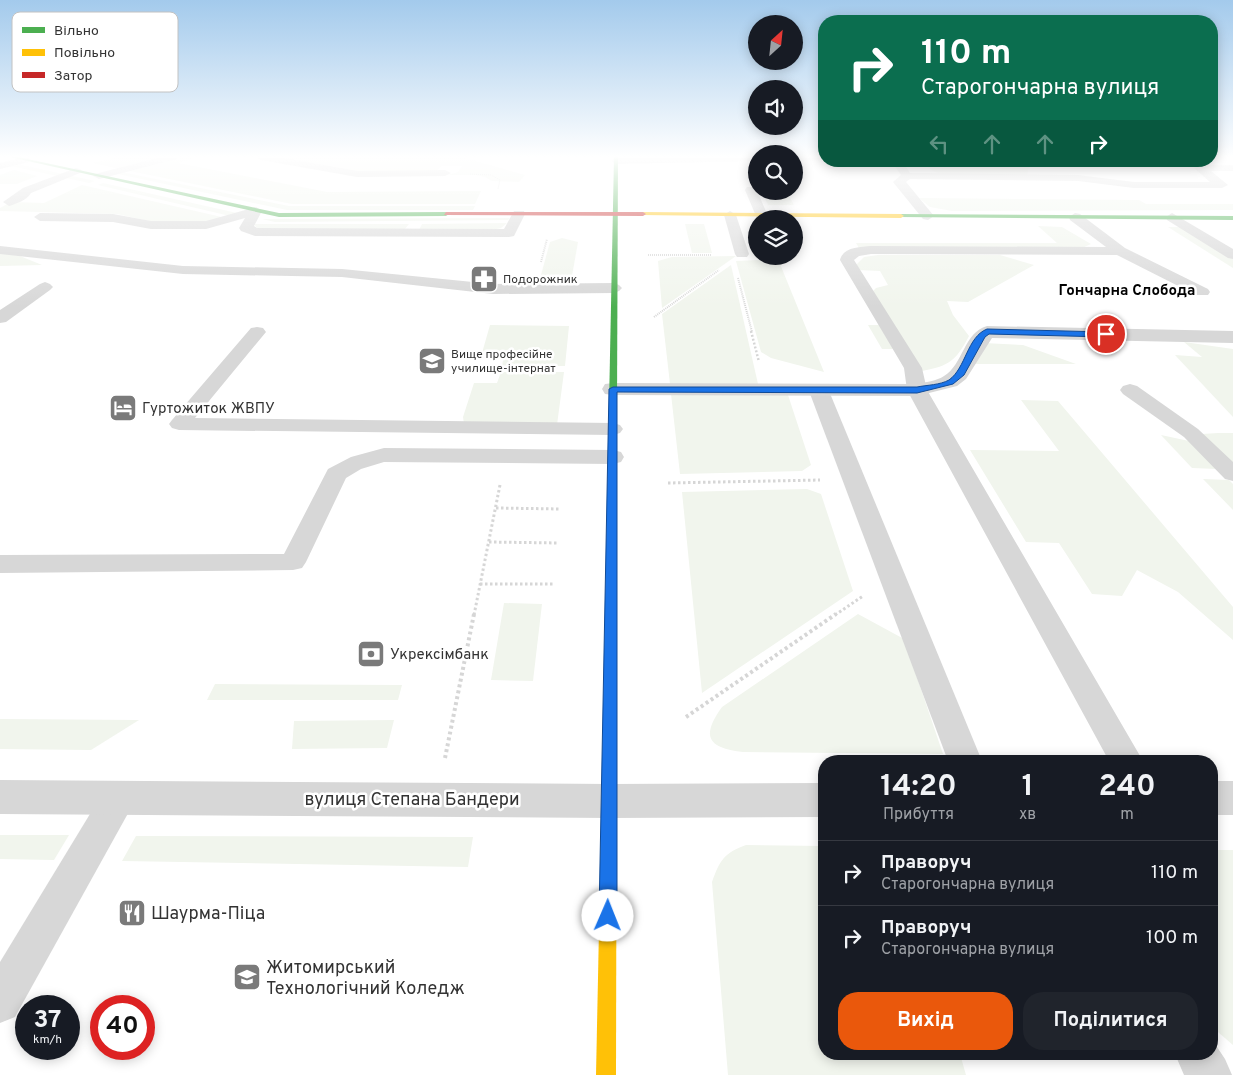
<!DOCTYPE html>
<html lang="uk">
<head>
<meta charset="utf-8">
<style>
	:root { --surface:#171b24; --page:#20242c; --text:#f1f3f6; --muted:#9ea1a6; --line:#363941; --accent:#ea580c }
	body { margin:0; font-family:Overpass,sans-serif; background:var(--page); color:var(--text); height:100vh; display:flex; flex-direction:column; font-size:19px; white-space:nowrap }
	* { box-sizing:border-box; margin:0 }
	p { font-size:16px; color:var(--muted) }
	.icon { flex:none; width:28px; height:28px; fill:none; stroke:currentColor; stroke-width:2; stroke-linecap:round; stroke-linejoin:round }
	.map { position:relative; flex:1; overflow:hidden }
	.drawer { position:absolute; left:818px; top:755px; width:400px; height:305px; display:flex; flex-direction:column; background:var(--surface); border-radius:20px; box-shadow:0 2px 12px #0003 }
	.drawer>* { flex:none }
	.banner { position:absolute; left:818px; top:15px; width:400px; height:152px; border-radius:20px; box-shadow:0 2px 12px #0003; background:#0b6e4f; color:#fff; overflow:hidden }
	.needle { width:32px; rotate:27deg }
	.buttons { position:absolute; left:748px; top:15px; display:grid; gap:10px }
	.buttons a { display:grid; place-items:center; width:55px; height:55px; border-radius:50%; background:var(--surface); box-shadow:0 2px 12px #0003; font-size:25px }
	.speed { position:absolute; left:15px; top:995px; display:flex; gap:10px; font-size:25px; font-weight:700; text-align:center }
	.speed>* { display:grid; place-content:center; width:65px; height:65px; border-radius:50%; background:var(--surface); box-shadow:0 2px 12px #0003; line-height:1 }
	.speed small { font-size:12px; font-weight:400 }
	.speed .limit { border:8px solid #d22; background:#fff; color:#111 }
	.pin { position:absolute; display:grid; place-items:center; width:42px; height:42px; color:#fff; margin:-21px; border:2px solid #fff; border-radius:50%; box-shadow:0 1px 5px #0007 }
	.me { position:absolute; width:55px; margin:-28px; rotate:1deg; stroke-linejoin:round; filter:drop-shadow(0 0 4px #0008) }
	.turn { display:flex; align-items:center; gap:18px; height:105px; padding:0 20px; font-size:22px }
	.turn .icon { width:65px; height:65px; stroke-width:2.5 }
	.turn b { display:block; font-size:35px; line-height:42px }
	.lanes { display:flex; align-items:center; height:48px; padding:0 20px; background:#0003; justify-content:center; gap:25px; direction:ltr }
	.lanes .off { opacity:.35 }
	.eta { display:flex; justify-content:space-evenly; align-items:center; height:85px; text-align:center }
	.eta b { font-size:30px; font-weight:700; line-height:35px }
	.primary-button { display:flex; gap:10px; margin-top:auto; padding:10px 20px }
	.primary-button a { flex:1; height:58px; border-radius:20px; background:var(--accent); color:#fff; font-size:20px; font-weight:700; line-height:58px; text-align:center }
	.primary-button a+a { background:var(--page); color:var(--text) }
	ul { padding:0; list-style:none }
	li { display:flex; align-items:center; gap:15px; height:65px; padding:0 20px; border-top:1px solid var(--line) }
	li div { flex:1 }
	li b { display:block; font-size:19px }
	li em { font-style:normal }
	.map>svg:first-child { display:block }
	.green { fill:#f1f5ed }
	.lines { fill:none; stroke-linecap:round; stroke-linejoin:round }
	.path-far4 { stroke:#d6d6d6; stroke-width:1; stroke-dasharray:1 1; stroke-linecap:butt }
	.path-far3 { stroke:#d6d6d6; stroke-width:2; stroke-dasharray:1 1; stroke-linecap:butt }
	.path-far2 { stroke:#d6d6d6; stroke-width:2.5; stroke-dasharray:2 2; stroke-linecap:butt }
	.path-far1 { stroke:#d6d6d6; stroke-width:3; stroke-dasharray:2.5 2.5; stroke-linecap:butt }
	.path { stroke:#d6d6d6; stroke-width:4; stroke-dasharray:3 3; stroke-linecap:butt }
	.lane { fill:#d7d7d7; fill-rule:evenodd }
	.street { fill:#d7d7d7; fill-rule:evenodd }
	.fast { fill:#4caf50; fill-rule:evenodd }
	.slow { fill:#ffc107; fill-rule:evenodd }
	.jam { fill:#c62828; fill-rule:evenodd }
	.route { fill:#1a73e8; stroke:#114b97 }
	.labels { text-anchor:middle; stroke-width:5; stroke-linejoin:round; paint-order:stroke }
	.far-poi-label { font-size:12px; fill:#333; stroke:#fff; text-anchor:start }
	.far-quarter-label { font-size:15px; font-weight:bold; fill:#000; stroke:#fff }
	.poi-label { font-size:15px; fill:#333; stroke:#fff; text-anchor:start }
	.near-street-label { font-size:18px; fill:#333; stroke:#fff }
	.near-poi-label { font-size:18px; fill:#333; stroke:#fff; text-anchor:start }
	.key { fill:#fff; stroke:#c2c2c2; stroke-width:1 }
	.key-label { font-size:14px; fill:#333 }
</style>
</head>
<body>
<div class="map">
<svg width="1233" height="1075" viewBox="0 0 1233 1075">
	<rect width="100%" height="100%" fill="#fff"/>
	<g class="green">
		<path d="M117,157H168L120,169L92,163Z"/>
		<path d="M185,157H199L178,163L327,192L481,191L475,204H292L130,171Z"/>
		<path d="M270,157H462L525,175L519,182L492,181L485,177L476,175H448L458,172L462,166H442L436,171L359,173Z"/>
		<path d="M965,161H1160L1195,164L1196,166L1144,168L1035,164L1029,166L1027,176L942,174L935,172L921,163H966Z"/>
		<path d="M22,165L95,181L89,183L11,166Z"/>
		<path d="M14,170L37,176L17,184H0V175Z"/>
		<path d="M121,172L289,206H475L473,210H287L118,174Z"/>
		<path d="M103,183L237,213L230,216L98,185Z"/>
		<path d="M82,185L226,218L207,223H158L117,214L0,211V208L11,202L44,203Z"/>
		<path d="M762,192H787L794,205H768Z"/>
		<path d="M919,198L1139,200L1146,204H1233V210L952,211L930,207Z"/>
		<path d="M510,218L508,220L275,222L262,219Z"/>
		<path d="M507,223L501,228L493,230H419L422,224Z"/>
		<path d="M254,224H409L404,230L257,228Z"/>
		<path d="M685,224H704L712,253H692Z"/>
		<path d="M1038,226L1062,227L1091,244L1082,248H859L856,243H1057Z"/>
		<path d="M1168,227H1181L1233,259V268Z"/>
		<path d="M562,238L578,242L572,276L541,275L550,242Z"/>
		<path d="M0,253L20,256L42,265L0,266Z"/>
		<path d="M878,255H1000L1034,265L968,302L947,301L953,315L969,336C956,361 949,366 922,371L873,291L876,288L888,285L880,271L858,270L856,265L864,257Z"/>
		<path d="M736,256L662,308L658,261L672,257Z"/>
		<path d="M778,259L824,372L771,358L761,352L736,261Z"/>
		<path d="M731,265L758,384H670L662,314Z"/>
		<path d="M490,325L569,326L565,366H502L504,354L482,353Z"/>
		<path d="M868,325H879L893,349H882Z"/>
		<path d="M1184,342L1233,349V417L1175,355L1202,357Z"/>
		<path d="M984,343L1023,345L1076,364H972Z"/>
		<path d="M501,372H564L557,425L464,424L463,417L474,383H497Z"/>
		<path d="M671,394L788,395L811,465L802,471L680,474Z"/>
		<path d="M1021,400L1058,401L1233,607V640L1178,592L1137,570L1122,596L1092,594L1059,543L1026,542L970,450L1059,451Z"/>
		<path d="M1218,433H1233V464L1202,434Z"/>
		<path d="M1161,435L1189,441L1217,469L1192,468Z"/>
		<path d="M1203,479L1229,480L1233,484V510Z"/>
		<path d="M807,489L821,494L853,591L702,693L682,492Z"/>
		<path d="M504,603L542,604L533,681L491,680Z"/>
		<path d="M858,614L904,639L943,754L743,752C707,748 701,736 722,707Z"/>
		<path d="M215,684L402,685L398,700H207Z"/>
		<path d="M0,719L139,720L91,750L0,749Z"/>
		<path d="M394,720L387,748L292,749L294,721Z"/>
		<path d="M0,835H69L54,860L0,859Z"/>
		<path d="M136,836L473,837L468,867L122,861Z"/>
		<path d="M746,845L824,846V1054H960L966,1075H728L712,882C720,860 724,853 746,845Z"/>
		<path d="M1211,850H1233V1045L1211,1026Z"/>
	</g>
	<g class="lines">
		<path class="path-far4" d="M470,174L491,175L500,180L498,189"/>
		<g class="path-far3">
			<path d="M648,255H712"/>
			<path d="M541,262L547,239"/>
			<path d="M738,278L752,332"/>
			<path d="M654,317L719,270"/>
		</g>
		<path class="path-far2" d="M751,331L759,362"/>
		<g class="path-far1">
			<path d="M668,483L820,480"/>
			<path d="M496,508L561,509"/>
			<path d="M489,542L558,543"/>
			<path d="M480,584H555"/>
			<path d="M474,615L500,485"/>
			<path d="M835,615L863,596"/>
		</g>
		<g class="path">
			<path d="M686,717L836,614"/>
			<path d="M445,758L474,614"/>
		</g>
		<g class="lane">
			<path d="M24,157L29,158L30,160L29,162L0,169V163Z"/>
			<path d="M161,157H178L177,159L99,179L93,176L95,174Z"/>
			<path d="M256,157H279L357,171L445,170L451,173L445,176L357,177L261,160Z"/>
			<path d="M655,157H756V161L616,164L611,161L616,158Z"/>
			<path d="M794,157H824V160L794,161Z"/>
			<path d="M891,161H902L910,173L1078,175L1134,182H1210L1194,168L1200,165H1233V171H1211L1228,185L1222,188H1134L1078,181L910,179L906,182L934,216L928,220L923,219L893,182L901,175Z"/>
			<path d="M76,168L80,169L82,171L80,173L31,193C27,200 16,204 9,206L3,202L23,188Z"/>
			<path d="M747,187H756V191H761L758,193L768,216L767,219H757L756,216L745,190Z"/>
			<path d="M256,207L262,211L254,226L257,228L504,229L514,211H524L525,214L514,236L509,237L255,236L241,231L239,228L245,218L206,229H151L113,222L40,221L34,217L40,213L113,214L151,221H206Z"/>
			<path d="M730,211L736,215L749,254L747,257H737L735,254L724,215Z"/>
			<path d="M1075,213L1080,214L1125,248L1208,289L1210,292L1208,295H1196L1117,255L871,254L859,256L854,260L922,368L927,390L1143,761H1109L907,390L904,368L840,260C843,247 860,247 871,246L1106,247L1070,220L1069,217Z"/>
			<path d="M1172,213L1233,249V259L1228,258L1167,220L1166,217Z"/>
			<path d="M0,246L183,266L342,269L493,284L614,283L619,285L622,288L619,291L614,293L493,294L342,277L183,274L0,254Z"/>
			<path d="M45,282L50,284L53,287L50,290L6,322L0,323V310L40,284Z"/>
			<path d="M257,327L263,328L266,332L195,418L613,423L620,425L623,429L620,433L613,435L179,430L172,428L169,424L172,420L251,328Z"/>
			<path d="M1130,384L1137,386L1198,429L1233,462V481L1225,479L1184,437L1123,394L1120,390L1123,386Z"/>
			<path d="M819,385L826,387L829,391L982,761H948L809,391L812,387Z"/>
			<path d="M384,448L613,450L621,452L624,457L621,462L613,464L384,462L361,469L346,478L306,562L302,568L293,570L0,573V555L284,554L328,469L351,457Z"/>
			<path d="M119,782L131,786L136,797L131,808L15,1017L0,1023V962L107,786Z"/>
			<path d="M1211,1038L1225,1059L1232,1075H1184L1175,1054H1211Z"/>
		</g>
		<g class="street">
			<path d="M987,326L1233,331V343L992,338L966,379L957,386L917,396L613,395L605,394L602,389L605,384L613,383L917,384C925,382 937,381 944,376C963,365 964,332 987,326Z"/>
			<path d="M0,780L610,784L824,783V817L610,818L0,814Z"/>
			<rect x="1211" y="781" width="22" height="34"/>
		</g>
		<g class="fast">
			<path d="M10,157H18L279,213L446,212L449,214L446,216L279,217Z"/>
			<path d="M614,157H618L617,405L613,408L609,405Z"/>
			<path d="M901,214L1233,216V220L899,217Z"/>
		</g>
		<g class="slow">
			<path d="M643,212L901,214L904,216L901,218L641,215Z"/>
			<path d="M611,634L616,636L617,639L616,1075H596L605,639L606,636Z"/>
		</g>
		<g class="jam">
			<path d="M446,212H643L646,214L643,216L444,215Z"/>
			<path d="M613,402L617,405V639L616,642H606L605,639L609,405Z"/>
		</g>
	</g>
	<linearGradient id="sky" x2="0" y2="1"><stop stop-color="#a3caec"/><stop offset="0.51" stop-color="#fff"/><stop offset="1" stop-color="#fff" stop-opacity="0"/></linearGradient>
	<rect width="1233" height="307" fill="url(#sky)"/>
	<path class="route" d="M987,329L1106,332L1110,334L1106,337L989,334L985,337L964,375L953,384L917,393L617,392V916L614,922L608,925L602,922L599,916L609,389L613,387H917C927,385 940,385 949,380C966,368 967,337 987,329Z"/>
	<defs>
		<g id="pharmacy-square" transform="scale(1.4375)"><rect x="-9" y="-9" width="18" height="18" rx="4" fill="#7a7a7a" stroke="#fff"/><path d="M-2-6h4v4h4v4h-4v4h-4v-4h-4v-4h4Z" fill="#fff"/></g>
		<g id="school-square" transform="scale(1.4375)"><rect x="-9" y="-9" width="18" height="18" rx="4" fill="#7a7a7a" stroke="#fff"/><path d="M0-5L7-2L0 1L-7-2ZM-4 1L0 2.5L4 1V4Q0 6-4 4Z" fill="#fff"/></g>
		<g id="hotel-square" transform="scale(1.4375)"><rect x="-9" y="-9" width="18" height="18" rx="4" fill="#7a7a7a" stroke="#fff"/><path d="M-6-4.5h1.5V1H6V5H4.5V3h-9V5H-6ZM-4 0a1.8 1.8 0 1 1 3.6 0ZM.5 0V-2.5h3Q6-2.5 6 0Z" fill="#fff"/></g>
		<g id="bank-square" transform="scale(1.4375)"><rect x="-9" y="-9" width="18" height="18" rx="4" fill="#7a7a7a" stroke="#fff"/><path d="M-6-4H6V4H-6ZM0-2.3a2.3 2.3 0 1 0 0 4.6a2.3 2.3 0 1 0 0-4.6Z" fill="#fff"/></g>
		<g id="restaurant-square" transform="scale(1.4375)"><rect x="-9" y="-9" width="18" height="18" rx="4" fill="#7a7a7a" stroke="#fff"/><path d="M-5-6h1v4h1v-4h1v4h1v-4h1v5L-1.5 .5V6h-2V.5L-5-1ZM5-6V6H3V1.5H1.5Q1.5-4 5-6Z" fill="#fff"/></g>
		<g id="university-square" transform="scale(1.4375)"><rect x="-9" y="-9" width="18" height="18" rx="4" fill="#7a7a7a" stroke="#fff"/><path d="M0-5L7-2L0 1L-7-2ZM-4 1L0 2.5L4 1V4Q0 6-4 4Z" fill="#fff"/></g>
	</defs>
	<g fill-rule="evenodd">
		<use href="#pharmacy-square" x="484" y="279"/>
		<use href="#school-square" x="432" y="361"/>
		<use href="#hotel-square" x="123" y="408"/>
		<use href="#bank-square" x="371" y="654"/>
		<use href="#restaurant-square" x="132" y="913"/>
		<use href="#university-square" x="247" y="977"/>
	</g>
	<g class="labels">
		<g class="far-poi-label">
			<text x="503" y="283">Подорожник</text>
			<text x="451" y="358">Вище професійне<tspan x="451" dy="14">училище-інтернат</tspan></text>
		</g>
		<g class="far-quarter-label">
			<text x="1127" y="295">Гончарна Слобода</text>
		</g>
		<g class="poi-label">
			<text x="142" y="413">Гуртожиток ЖВПУ</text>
			<text x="390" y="659">Укрексімбанк</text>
		</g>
		<g class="near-street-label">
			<text x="412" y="805">вулиця Степана Бандери</text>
		</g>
		<g class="near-poi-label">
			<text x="151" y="919">Шаурма-Піца</text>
			<text x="266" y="973">Житомирський<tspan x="266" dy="21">Технологічний Коледж</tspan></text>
		</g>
	</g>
	<rect x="12" y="12" width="166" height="80" rx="8" class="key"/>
	<rect x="22" y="27" width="23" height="6" fill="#4caf50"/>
	<rect x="22" y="49" width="23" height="7" fill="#ffc107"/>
	<rect x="22" y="72" width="23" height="6" fill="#c62828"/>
	<g class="key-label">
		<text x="54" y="35">Вільно</text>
		<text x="54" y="57">Повільно</text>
		<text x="54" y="80">Затор</text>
	</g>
</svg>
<div class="buttons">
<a><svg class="needle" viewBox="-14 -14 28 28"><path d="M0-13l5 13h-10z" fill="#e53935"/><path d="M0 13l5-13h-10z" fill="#9ea1a6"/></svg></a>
<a><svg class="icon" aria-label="sound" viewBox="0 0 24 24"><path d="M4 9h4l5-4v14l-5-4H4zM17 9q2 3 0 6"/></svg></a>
<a><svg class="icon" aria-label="search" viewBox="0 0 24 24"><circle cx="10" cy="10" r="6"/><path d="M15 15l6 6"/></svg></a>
<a><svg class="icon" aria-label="layers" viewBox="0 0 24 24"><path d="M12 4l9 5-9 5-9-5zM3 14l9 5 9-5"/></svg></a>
</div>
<div class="speed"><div>37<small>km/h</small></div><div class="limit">40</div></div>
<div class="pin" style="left:1106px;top:334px;background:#d93025"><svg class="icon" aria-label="arrive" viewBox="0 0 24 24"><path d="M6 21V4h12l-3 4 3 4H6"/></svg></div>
<svg class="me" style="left:608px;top:916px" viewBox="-20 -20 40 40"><circle r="19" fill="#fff"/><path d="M0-13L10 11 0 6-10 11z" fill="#1a73e8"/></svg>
<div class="banner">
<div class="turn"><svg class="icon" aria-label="right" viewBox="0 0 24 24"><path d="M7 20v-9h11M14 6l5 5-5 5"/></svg><div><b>110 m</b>Старогончарна вулиця</div></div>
<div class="lanes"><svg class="icon off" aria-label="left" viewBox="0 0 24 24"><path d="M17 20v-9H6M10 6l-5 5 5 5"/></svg><svg class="icon off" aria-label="ahead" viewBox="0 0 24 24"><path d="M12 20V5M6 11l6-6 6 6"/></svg><svg class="icon off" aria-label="ahead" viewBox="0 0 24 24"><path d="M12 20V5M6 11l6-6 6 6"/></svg><svg class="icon" aria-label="right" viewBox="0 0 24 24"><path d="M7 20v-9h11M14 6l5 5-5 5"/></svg></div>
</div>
<section class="drawer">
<div class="eta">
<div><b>14:20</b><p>Прибуття</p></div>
<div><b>1</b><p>хв</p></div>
<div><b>240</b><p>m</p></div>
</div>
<ul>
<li><svg class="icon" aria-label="right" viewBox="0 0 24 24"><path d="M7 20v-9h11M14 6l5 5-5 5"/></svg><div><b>Праворуч</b><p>Старогончарна вулиця</p></div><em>110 m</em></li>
<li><svg class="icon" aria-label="right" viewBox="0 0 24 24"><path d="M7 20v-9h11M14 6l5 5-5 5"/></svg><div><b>Праворуч</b><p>Старогончарна вулиця</p></div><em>100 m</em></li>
</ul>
<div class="primary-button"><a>Вихід</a><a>Поділитися</a></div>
</section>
</div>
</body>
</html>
